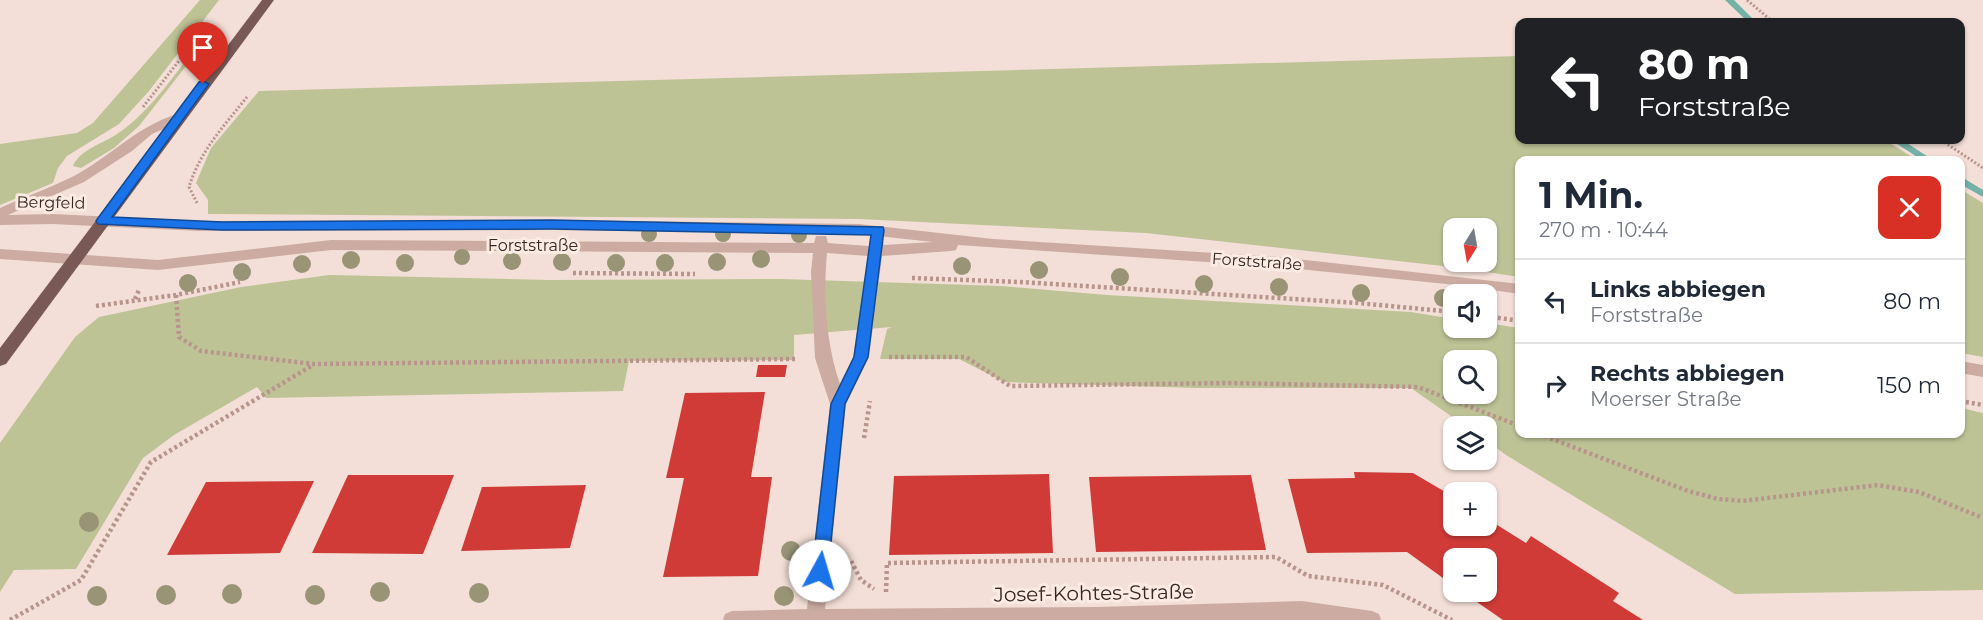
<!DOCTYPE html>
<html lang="de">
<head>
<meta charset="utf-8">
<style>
	:root { --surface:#fff; --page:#f6f6f7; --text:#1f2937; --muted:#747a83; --line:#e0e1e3 }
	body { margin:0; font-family:Montserrat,sans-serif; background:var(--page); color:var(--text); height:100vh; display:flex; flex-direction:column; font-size:22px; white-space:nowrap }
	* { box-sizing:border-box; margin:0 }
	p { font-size:20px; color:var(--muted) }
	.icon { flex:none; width:33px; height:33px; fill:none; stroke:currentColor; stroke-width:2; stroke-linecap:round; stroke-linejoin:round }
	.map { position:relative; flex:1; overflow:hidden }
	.sheet { position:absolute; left:1515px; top:156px; width:450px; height:282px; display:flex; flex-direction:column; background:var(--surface); border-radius:12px; box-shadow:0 2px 4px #0004 }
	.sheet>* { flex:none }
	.hud { position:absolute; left:1515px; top:18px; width:450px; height:126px; border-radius:12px; box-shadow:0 2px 4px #0004; background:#202124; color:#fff; overflow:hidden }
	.needle { width:39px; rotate:191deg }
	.tools { position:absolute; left:1443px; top:218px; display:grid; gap:12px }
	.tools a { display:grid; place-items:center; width:54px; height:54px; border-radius:12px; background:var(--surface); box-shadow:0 2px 4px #0004; font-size:30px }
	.pin { position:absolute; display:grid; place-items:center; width:51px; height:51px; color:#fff; margin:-62px -26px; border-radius:50% 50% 50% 0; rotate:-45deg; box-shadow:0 0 6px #0007 }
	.pin .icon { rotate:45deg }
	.me { position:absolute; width:66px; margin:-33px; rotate:6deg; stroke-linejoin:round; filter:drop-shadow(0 0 4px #0008) }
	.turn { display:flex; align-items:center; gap:21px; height:126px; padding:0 24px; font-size:27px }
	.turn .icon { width:78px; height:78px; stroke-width:2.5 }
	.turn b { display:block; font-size:42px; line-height:51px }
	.round { display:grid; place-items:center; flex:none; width:63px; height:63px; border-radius:12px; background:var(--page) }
	.summary { display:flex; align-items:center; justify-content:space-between; height:102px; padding:0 24px }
	h1 { font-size:36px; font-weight:700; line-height:45px }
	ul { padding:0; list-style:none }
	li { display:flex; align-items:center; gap:18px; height:84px; padding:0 24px; border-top:2px solid var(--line) }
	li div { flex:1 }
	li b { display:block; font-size:22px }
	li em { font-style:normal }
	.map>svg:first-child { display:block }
	.green { fill:#bec396; fill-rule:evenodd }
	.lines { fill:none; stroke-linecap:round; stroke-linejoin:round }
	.stream { fill:#73b2a7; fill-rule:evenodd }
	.building { fill:#d03b37 }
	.path-far1 { stroke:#b8958c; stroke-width:3; stroke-dasharray:2 2; stroke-linecap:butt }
	.path { stroke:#b8958c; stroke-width:4.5; stroke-dasharray:3 3; stroke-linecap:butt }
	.minor { fill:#ccaca2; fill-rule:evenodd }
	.major { fill:#795955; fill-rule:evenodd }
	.tree { fill:#999476 }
	.route { fill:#1a73e8; stroke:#114b97; stroke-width:1.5 }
	.labels { text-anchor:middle; stroke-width:6; stroke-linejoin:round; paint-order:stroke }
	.street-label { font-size:16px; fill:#362725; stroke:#fbebe3 }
	.near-street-label { font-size:20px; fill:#362725; stroke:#fbebe3 }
</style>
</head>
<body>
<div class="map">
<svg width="1983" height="620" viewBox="0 0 1983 620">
	<rect width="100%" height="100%" fill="#f3dfd7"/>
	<g class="green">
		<path d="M200,0H219L149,91L119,124L67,156L58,168L53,183L0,205V144L77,133L93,123Z"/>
		<path d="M206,33H212L139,126L114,148L81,168L73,166C79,150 104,143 117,134C154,109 179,68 206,33Z"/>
		<path d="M1519,56L1520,140H1885L1917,160H1520L1519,277L1461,268L1146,233L859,219L208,214V200L196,183L211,148L259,91ZM1454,228H1486V261H1454Z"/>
		<path d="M1960,189L1983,203V357L1961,353Z"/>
		<path d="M329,275L549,280L781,279L1001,286L1107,295L1411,312L1453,319L1454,327H1486L1487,323L1519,328L1520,434H1960L1961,408L1983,413V590L1735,594L1506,455L1487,441L1486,426H1465L1411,388H1196L1004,382L959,359H880L887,329L892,327L794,335V360L629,361L623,391L266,398L257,387L174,435L143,458L76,569L14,570L0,592V443L75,337L99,317L241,287ZM1454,360H1486V393H1454Z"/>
	</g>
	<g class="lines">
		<g class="stream">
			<path d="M1725,0H1734L1756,22H1748Z"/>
			<path d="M1891,140H1902L1933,160H1922Z"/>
			<path d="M1960,176L1983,190V197L1960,184Z"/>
		</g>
	</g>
	<g class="building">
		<path d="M758,365H787L785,377H756Z"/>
		<path d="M765,392L751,477H772L758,576L663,577L684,478H666L685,393Z"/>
		<path d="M1354,472L1413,473L1454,497V525H1486V518L1526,543L1531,536L1619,593L1613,601L1643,620H1503L1461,591H1486V558H1454V586L1407,552L1307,553L1288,479L1355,478Z"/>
		<path d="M1049,474L1053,553L889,555L894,476Z"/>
		<path d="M348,475H454L423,554L312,553Z"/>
		<path d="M1251,475L1266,550L1096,552L1089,477Z"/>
		<path d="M314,481L280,553L167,555L206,482Z"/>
		<path d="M586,485L570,548L461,551L482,487Z"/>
	</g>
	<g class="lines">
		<g class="path-far1">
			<path d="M1747,0L1773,22"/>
			<path d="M143,107L203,30"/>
			<path d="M1941,140L1983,168"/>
			<path d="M197,203L189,187C200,151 224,126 247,97"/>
		</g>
		<g class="path">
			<path d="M573,273L695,274"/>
			<path d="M912,278L1020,282L1358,303L1454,312"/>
			<path d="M176,295L179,337L201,351L314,364L797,359"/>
			<path d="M135,299L139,290"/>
			<path d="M96,306L176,295L240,282"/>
			<path d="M1486,316L1520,321"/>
			<path d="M889,357H966L1010,386L1229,383L1418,387L1520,426"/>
			<path d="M1960,401L1983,405"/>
			<path d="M1539,434L1688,491L1718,499L1742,501L1878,485L1919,492L1983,518"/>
			<path d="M864,438L870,401"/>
			<path d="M851,561L861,580L874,589"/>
			<path d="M886,592L887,563L1276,557L1308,576L1383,585L1452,620"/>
			<path d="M10,620L81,580L151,462L313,365"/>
		</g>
		<g class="minor">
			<path d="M178,114L182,115L184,118L182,121L152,134L132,151L84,182L8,215L52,214L200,221L552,220L859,224L993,239L1279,257L1520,284V294L1456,285L1279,267L958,245L956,250L951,251L882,256L869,357L846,404L825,609L1097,607L1302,601L1372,611L1379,614L1381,620H723L725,614L732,611L807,609L830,404L815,358L811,272L813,253L331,250L158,270L0,259V249L158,260L331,240L814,243L816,236H826L828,243L869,246L872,238H882L884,245L933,242L859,234L552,230L200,231L52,224L0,225V208C24,197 50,188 74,176C110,157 138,125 178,114ZM827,253L868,256L853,357L840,384C826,344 823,296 827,253Z"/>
			<path d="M1960,361L1983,365V377L1960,373Z"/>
		</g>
		<path class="major" d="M262,0H274L6,364L0,366V348Z"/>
	</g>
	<g class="tree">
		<circle cx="649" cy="234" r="8"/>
		<circle cx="723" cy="234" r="8"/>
		<circle cx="799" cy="235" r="8"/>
		<circle cx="462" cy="257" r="8"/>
		<circle cx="761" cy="259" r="9"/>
		<circle cx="351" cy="260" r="9"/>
		<circle cx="512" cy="261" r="9"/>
		<circle cx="562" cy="262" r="9"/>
		<circle cx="717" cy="262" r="9"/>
		<circle cx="405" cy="263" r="9"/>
		<circle cx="616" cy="263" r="9"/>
		<circle cx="665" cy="263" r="9"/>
		<circle cx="302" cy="264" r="9"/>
		<circle cx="962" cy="266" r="9"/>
		<circle cx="1039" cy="270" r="9"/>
		<circle cx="242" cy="272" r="9"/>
		<circle cx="1120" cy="277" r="9"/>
		<circle cx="188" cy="283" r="9"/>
		<circle cx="1204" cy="284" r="9"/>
		<circle cx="1279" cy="287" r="9"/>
		<circle cx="1361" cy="293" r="9"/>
		<circle cx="1443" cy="298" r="9"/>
		<circle cx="89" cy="522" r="10"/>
		<circle cx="791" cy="551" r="10"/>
		<circle cx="380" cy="592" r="10"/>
		<circle cx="479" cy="593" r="10"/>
		<circle cx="232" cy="594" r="10"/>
		<circle cx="166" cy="595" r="10"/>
		<circle cx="315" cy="595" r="10"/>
		<circle cx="97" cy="596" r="10"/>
		<circle cx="784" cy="596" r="10"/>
	</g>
	<path class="route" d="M203,81L209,84L112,217L222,222L552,220L883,227L884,230L868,357L845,404L828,571L826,576L820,578L814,576L812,571L831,404L854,357L871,235L552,229L222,230L98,224L96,221L98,218L199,82Z"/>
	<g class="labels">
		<g class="street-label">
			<text transform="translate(51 202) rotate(1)" y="6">Bergfeld</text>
			<text x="533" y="251">Forststraße</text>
			<text transform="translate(1257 261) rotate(4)" y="6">Forststraße</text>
		</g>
		<g class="near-street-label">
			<text transform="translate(1094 593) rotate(-1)" y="7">Josef-Kohtes-Straße</text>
		</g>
	</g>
</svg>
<div class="tools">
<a><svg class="needle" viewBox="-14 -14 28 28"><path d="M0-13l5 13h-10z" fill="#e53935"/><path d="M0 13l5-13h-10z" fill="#747a83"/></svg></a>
<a><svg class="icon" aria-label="sound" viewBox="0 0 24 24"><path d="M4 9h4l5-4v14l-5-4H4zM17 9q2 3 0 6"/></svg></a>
<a><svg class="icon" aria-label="search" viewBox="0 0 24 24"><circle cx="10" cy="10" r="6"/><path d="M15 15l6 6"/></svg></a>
<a><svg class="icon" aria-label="layers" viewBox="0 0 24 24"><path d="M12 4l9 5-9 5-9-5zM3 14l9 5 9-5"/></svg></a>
<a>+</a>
<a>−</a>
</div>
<div class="pin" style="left:203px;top:84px;background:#d93025"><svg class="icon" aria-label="arrive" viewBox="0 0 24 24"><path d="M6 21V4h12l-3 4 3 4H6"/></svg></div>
<svg class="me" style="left:820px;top:571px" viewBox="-20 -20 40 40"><circle r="19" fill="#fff"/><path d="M0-13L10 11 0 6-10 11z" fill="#1a73e8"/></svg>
<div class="hud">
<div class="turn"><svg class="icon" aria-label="left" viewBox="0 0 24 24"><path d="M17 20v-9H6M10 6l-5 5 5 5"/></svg><div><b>80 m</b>Forststraße</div></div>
</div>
<section class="sheet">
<div class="summary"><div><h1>1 Min.</h1><p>270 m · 10:44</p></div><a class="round" style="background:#d93025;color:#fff"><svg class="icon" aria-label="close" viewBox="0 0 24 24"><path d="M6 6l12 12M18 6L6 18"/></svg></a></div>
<ul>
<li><svg class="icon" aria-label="left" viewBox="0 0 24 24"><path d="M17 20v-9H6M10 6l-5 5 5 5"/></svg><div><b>Links abbiegen</b><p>Forststraße</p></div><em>80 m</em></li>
<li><svg class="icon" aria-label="right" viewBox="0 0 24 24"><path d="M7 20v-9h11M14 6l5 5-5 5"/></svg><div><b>Rechts abbiegen</b><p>Moerser Straße</p></div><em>150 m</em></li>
</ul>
</section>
</div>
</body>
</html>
